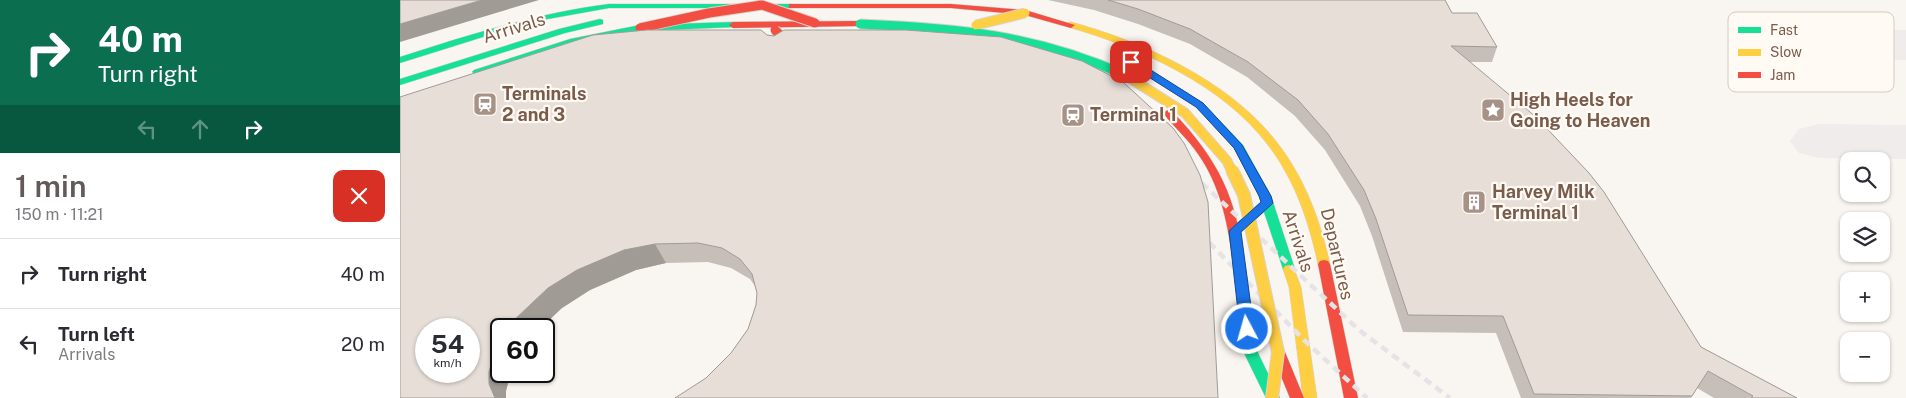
<!DOCTYPE html>
<html lang="en">
<head>
<meta charset="utf-8">
<style>
	:root { --surface:#fff; --page:#f2f2f3; --text:#2b2b33; --muted:#7c7c81; --line:#e1e1e2; --accent:#625958 }
	body { margin:0; font-family:"Public Sans",sans-serif; background:var(--page); color:var(--text); height:100vh; display:flex; flex-direction:column; font-size:19px; white-space:nowrap }
	* { box-sizing:border-box; margin:0 }
	p { font-size:16px; color:var(--muted) }
	.icon { flex:none; width:28px; height:28px; fill:none; stroke:currentColor; stroke-width:2; stroke-linecap:round; stroke-linejoin:round }
	.map { position:relative; flex:1; overflow:hidden }
	.panel { display:flex; flex-direction:column; background:var(--surface); width:400px }
	.panel>* { flex:none }
	.hud { background:#0b6e4f; color:#fff; overflow:hidden }
	.buttons { position:absolute; left:1440px; top:152px; display:grid; gap:10px }
	.buttons a { display:grid; place-items:center; width:50px; height:50px; border-radius:10px; background:var(--surface); box-shadow:0 1px 4px #0004; font-size:25px }
	.speed { position:absolute; left:15px; top:318px; display:flex; gap:10px; font-size:25px; font-weight:700; text-align:center }
	.speed>* { display:grid; place-content:center; width:65px; height:65px; border-radius:50%; background:var(--surface); box-shadow:0 1px 4px #0004; line-height:1 }
	.speed small { font-size:12px; font-weight:400 }
	.speed .limit { border:2px solid #111; border-radius:8px; background:#fff; color:#111 }
	.pin { position:absolute; display:grid; place-items:center; width:42px; height:42px; color:#fff; margin:-21px; border-radius:10px; box-shadow:0 2px 8px #0006 }
	.me { position:absolute; width:55px; margin:-28px; rotate:354deg; stroke-linejoin:round; filter:drop-shadow(0 0 4px #0008) }
	.turn { display:flex; align-items:center; gap:18px; height:105px; padding:0 15px; font-size:22px }
	.turn .icon { width:65px; height:65px; stroke-width:2.5 }
	.turn b { display:block; font-size:35px; line-height:42px }
	.lanes { display:flex; align-items:center; height:48px; padding:0 15px; background:#0003; justify-content:center; gap:25px; direction:ltr }
	.lanes .off { opacity:.35 }
	.round { display:grid; place-items:center; flex:none; width:52px; height:52px; border-radius:10px; background:var(--page) }
	.overview { display:flex; align-items:center; justify-content:space-between; height:85px; padding:0 15px }
	h1 { font-size:30px; font-weight:600; line-height:38px; color:var(--accent) }
	ul { padding:0; list-style:none }
	li { display:flex; align-items:center; gap:15px; height:70px; padding:0 15px; border-top:1px solid var(--line) }
	li div { flex:1 }
	li b { display:block; font-size:19px }
	li em { font-style:normal }
	main { display:flex; flex:1; min-height:0 }
	.map>svg:first-child { display:block }
	.lines { fill:none; stroke-linecap:round; stroke-linejoin:round }
	.taxiway { fill:#f0ecec; fill-rule:evenodd }
	.fast-casing { stroke:#d9d2cb; stroke-width:1 }
	.slow-casing { stroke:#d9d2cb; stroke-width:1 }
	.jam-casing { stroke:#d9d2cb; stroke-width:1 }
	.fast { fill:#16e098; fill-rule:evenodd }
	.slow { fill:#ffcf43; fill-rule:evenodd }
	.jam { fill:#f24e42; fill-rule:evenodd }
	.rail { stroke:#e6e3e7; stroke-width:4.5; stroke-dasharray:8 5.5; stroke-linecap:butt }
	.fast-bridge-casing { stroke:#dad1cc; stroke-width:11; stroke-linecap:butt }
	.slow-bridge-far1-casing { stroke:#dad1cc; stroke-width:11; stroke-linecap:butt }
	.slow-bridge-casing { stroke:#dad1cc; stroke-width:14; stroke-linecap:butt }
	.jam-bridge-casing { stroke:#dad1cc; stroke-width:11; stroke-linecap:butt }
	.fast-bridge { stroke:#16e098; stroke-width:9 }
	.slow-bridge-far1 { stroke:#ffcf43; stroke-width:9 }
	.slow-bridge { stroke:#ffcf43; stroke-width:12 }
	.jam-bridge { stroke:#f24e42; stroke-width:9 }
	.wall { fill:#c6bfb9 }
	.shaded-wall { fill:#a19b96 }
	.building { fill:#e6ded7; stroke:#a19b96; fill-rule:evenodd }
	.route { fill:#1a73e8; stroke:#114b97 }
	.labels { text-anchor:middle; stroke-width:4.5; stroke-linejoin:round; paint-order:stroke }
	.street-label { font-size:18px; fill:#7a5c4d; stroke:#fffaf3 }
	.poi-label { font-size:18px; font-weight:bold; fill:#7a5c4d; stroke:#fffaf3; text-anchor:start }
	.key { fill:#fffaf3; stroke:#d7cbc1; stroke-width:1 }
	.key-label { font-size:14px; fill:#7a5c4d }
</style>
</head>
<body>
<main>
<section class="panel">
<div class="hud">
<div class="turn"><svg class="icon" aria-label="right" viewBox="0 0 24 24"><path d="M7 20v-9h11M14 6l5 5-5 5"/></svg><div><b>40 m</b>Turn right</div></div>
<div class="lanes"><svg class="icon off" aria-label="left" viewBox="0 0 24 24"><path d="M17 20v-9H6M10 6l-5 5 5 5"/></svg><svg class="icon off" aria-label="ahead" viewBox="0 0 24 24"><path d="M12 20V5M6 11l6-6 6 6"/></svg><svg class="icon" aria-label="right" viewBox="0 0 24 24"><path d="M7 20v-9h11M14 6l5 5-5 5"/></svg></div>
</div>
<div class="overview"><div><h1>1 min</h1><p>150 m · 11:21</p></div><a class="round" style="background:#d93025;color:#fff"><svg class="icon" aria-label="close" viewBox="0 0 24 24"><path d="M6 6l12 12M18 6L6 18"/></svg></a></div>
<ul>
<li><svg class="icon" aria-label="right" viewBox="0 0 24 24"><path d="M7 20v-9h11M14 6l5 5-5 5"/></svg><div><b>Turn right</b></div><em>40 m</em></li>
<li><svg class="icon" aria-label="left" viewBox="0 0 24 24"><path d="M17 20v-9H6M10 6l-5 5 5 5"/></svg><div><b>Turn left</b><p>Arrivals</p></div><em>20 m</em></li>
</ul>
</section>
<div class="map">
<svg width="1506" height="398" viewBox="0 0 1506 398">
	<rect width="100%" height="100%" fill="#f9f5f0"/>
	<g class="lines">
		<g class="taxiway">
			<path d="M1359,29L1506,30V60L1359,59L1342,54L1334,44L1342,34Z"/>
			<path d="M1419,124L1506,125V159L1419,158L1399,153L1390,141L1399,129Z"/>
		</g>
		<g class="fast-casing">
			<g id="fast">
				<path d="M209,4H392L396,6L392,8H209L131,22L0,63V57C69,35 137,13 209,4Z"/>
				<path d="M200,19L203,20V24L165,33L0,85V79L159,29Z"/>
				<path d="M333,22L336,23V27L240,31L175,43L77,75L72,72L74,70L170,39L240,25Z"/>
				<path d="M757,74L803,103L843,145L871,196L895,269L893,272H885L883,269L864,212L839,234H831L829,231L831,228L861,202L859,196L834,148L797,107L754,79L752,77Z"/>
				<path d="M843,290L848,292L849,295L858,353L880,398H866L844,353L837,295L838,292Z"/>
			</g>
		</g>
		<g class="slow-casing">
			<g id="slow">
				<path d="M671,22C742,41 829,81 875,140C904,176 920,219 930,264L928,267H920L918,264C909,222 895,180 868,145C823,85 739,47 668,27V23Z"/>
				<path d="M889,265L893,266L901,287L917,398H903L889,287L883,269L885,266Z"/>
			</g>
		</g>
		<g class="jam-casing">
			<g id="jam">
				<path d="M389,4H551L625,10L675,25L671,28L625,15L551,8H389Z"/>
				<path d="M460,21L463,22V26L333,28L329,25L333,22Z"/>
				<path d="M768,110L772,111C831,173 839,212 849,295L848,298H838L837,295C831,247 827,195 798,154C788,139 774,127 763,113Z"/>
				<path d="M924,260L928,261L930,264L958,398H944L918,264L920,261Z"/>
				<path d="M878,347L883,348L885,352L904,398H890L871,352L873,348Z"/>
			</g>
		</g>
		<use href="#fast" class="fast"/>
		<use href="#slow" class="slow"/>
		<use href="#jam" class="jam"/>
		<g class="rail">
			<path d="M792,174L959,330L1050,398"/>
			<path d="M800,233L905,341L967,398"/>
		</g>
		<g class="fast-bridge-casing">
			<path id="fast-bridge" d="M460,24C557,28 635,35 725,75"/>
		</g>
		<g class="slow-bridge-far1-casing">
			<g id="slow-bridge-far1">
				<path d="M576,25L625,13"/>
				<path d="M725,75L785,113L827,161L832,172"/>
			</g>
		</g>
		<g class="slow-bridge-casing">
			<path id="slow-bridge" d="M832,170L844,195L878,352L872,398"/>
		</g>
		<g class="jam-bridge-casing">
			<g id="jam-bridge">
				<path d="M240,28L309,13L362,5L415,23"/>
				<path d="M375,30L379,34L378,40"/>
			</g>
		</g>
		<use href="#fast-bridge" class="fast-bridge"/>
		<use href="#slow-bridge-far1" class="slow-bridge-far1"/>
		<use href="#slow-bridge" class="slow-bridge"/>
		<use href="#jam-bridge" class="jam-bridge"/>
	</g>
	<g class="wall">
		<path d="M648,0H1045L1052,13L1097,47L1092,62H1069L1301,347L1397,398H1314L1297,388L1291,398H1121L1096,333L1003,332L972,236L960,206L925,150L895,116L847,77L790,44L738,24L694,10Z"/>
		<path d="M367,35L682,61L306,378L331,353L348,329L356,305L357,293L355,286L350,279L331,268L308,262L266,263L236,270L190,290L162,308L101,329V371H111L106,391L0,398Z"/>
	</g>
	<g class="shaded-wall">
		<path d="M82,0H139L0,42V24Z"/>
		<path d="M255,244L266,263L236,270L190,290L162,308L140,329H107L112,322L148,288L177,270L224,250Z"/>
		<path d="M101,339V371H111L106,391V398H95L89,384V372L96,347Z"/>
	</g>
	<g class="building">
		<path d="M0,0H82L0,24Z"/>
		<path d="M708,0H1045L1052,13H1077L1097,47L1051,46L1136,117L1189,173L1204,192L1301,347L1397,398H1351L1353,396L1308,371L1292,396L1134,394L1103,316L1008,315L976,219L964,190L928,134L898,100L848,62L790,29L738,9Z"/>
		<path d="M247,30H361L367,35L374,36L384,30H506L601,37L682,61L723,82L773,128L784,143L800,175L808,202L818,398H275L306,378L331,353L348,329L356,305L357,293L352,274L340,259L322,248L298,243L255,244L224,250L177,270L148,288L112,322L107,329H101V339L96,347L89,372V384L95,398H0V97L193,35ZM26,329H69V371H26Z"/>
	</g>
	<path class="route" d="M728,60H735L803,103L842,145L871,196L873,203L871,205L841,232L854,329L852,333H842L840,329L829,231L861,202L859,196L834,148L796,107L728,64Z"/>
	<defs>
		<g id="station-square" transform="scale(1.25)"><rect x="-9" y="-9" width="18" height="18" rx="4" fill="#a69286" stroke="#fffaf3"/><path d="M-3-6H3Q5-6 5-4V2Q5 4 3 4L4.5 6H3L1.5 4h-3L-3 6H-4.5L-3 4Q-5 4-5 2V-4Q-5-6-3-6ZM-3.5-4v3h7v-3ZM-3.5 1v1.5H-2V1ZM2 1v1.5H3.5V1Z" fill="#fff"/></g>
		<g id="sight-square" transform="scale(1.25)"><rect x="-9" y="-9" width="18" height="18" rx="4" fill="#a69286" stroke="#fffaf3"/><path d="M0-6L1.8-2.2L6-1.7L2.9 1.2L3.7 5.4L0 3.3L-3.7 5.4L-2.9 1.2L-6-1.7L-1.8-2.2Z" fill="#fff"/></g>
		<g id="building-square" transform="scale(1.25)"><rect x="-9" y="-9" width="18" height="18" rx="4" fill="#a69286" stroke="#fffaf3"/><path d="M-4-6H4V6H1V3H-1V6H-4ZM-2.5-4.3h1.7v1.8h-1.7ZM.8-4.3h1.7v1.8H.8ZM-2.5-1h1.7V.8h-1.7ZM.8-1h1.7V.8H.8Z" fill="#fff"/></g>
	</defs>
	<g fill-rule="evenodd">
		<use href="#station-square" x="85" y="104"/>
		<use href="#sight-square" x="1093" y="110"/>
		<use href="#station-square" x="673" y="115"/>
		<use href="#building-square" x="1074" y="202"/>
	</g>
	<g class="labels">
		<g class="street-label">
			<text transform="translate(114 28) rotate(-17)" y="6">Arrivals</text>
			<text transform="translate(898 241) rotate(72)" y="6">Arrivals</text>
			<text transform="translate(937 254) rotate(77)" y="6">Departures</text>
		</g>
		<g class="poi-label">
			<text x="102" y="100">Terminals<tspan x="102" dy="21">2 and 3</tspan></text>
			<text x="1110" y="106">High Heels for<tspan x="1110" dy="21">Going to Heaven</tspan></text>
			<text x="690" y="121">Terminal 1</text>
			<text x="1092" y="198">Harvey Milk<tspan x="1092" dy="21">Terminal 1</tspan></text>
		</g>
	</g>
	<rect x="1328" y="12" width="166" height="80" rx="8" class="key"/>
	<rect x="1338" y="27" width="23" height="6" fill="#16e098"/>
	<rect x="1338" y="49" width="23" height="7" fill="#ffcf43"/>
	<rect x="1338" y="72" width="23" height="6" fill="#f24e42"/>
	<g class="key-label">
		<text x="1370" y="35">Fast</text>
		<text x="1370" y="57">Slow</text>
		<text x="1370" y="80">Jam</text>
	</g>
</svg>
<div class="buttons">
<a><svg class="icon" aria-label="search" viewBox="0 0 24 24"><circle cx="10" cy="10" r="6"/><path d="M15 15l6 6"/></svg></a>
<a><svg class="icon" aria-label="layers" viewBox="0 0 24 24"><path d="M12 4l9 5-9 5-9-5zM3 14l9 5 9-5"/></svg></a>
<a>+</a>
<a>−</a>
</div>
<div class="speed"><div>54<small>km/h</small></div><div class="limit">60</div></div>
<div class="pin" style="left:731px;top:62px;background:#d93025"><svg class="icon" aria-label="arrive" viewBox="0 0 24 24"><path d="M6 21V4h12l-3 4 3 4H6"/></svg></div>
<svg class="me" style="left:847px;top:329px" viewBox="-20 -20 40 40"><circle r="17" fill="#1a73e8" stroke="#fff" stroke-width="3"/><path d="M0-11L8 9 0 5-8 9z" fill="#fff"/></svg>
</div>
</main>
</body>
</html>
